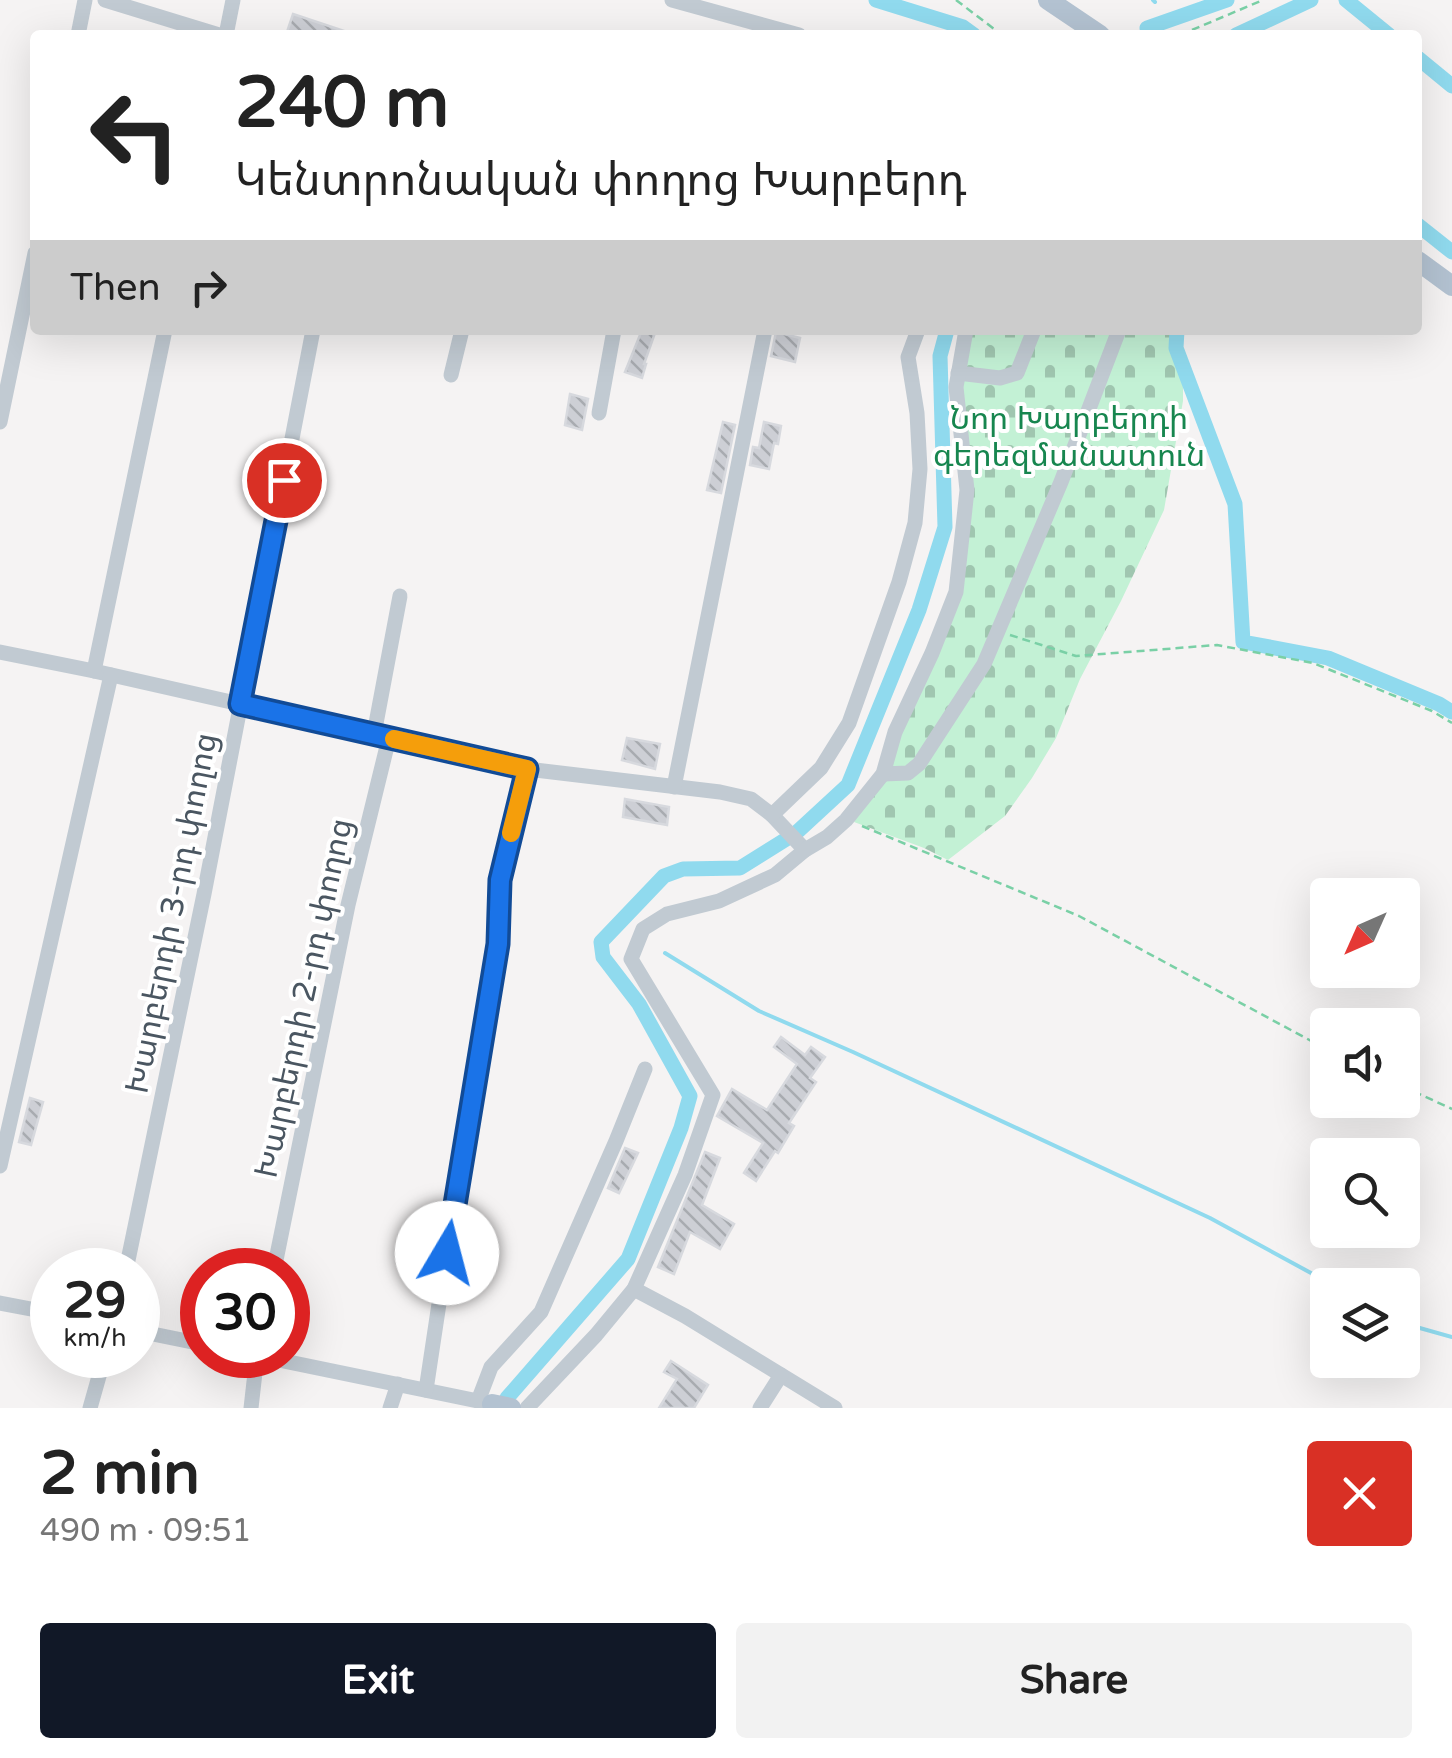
<!DOCTYPE html>
<html lang="en">
<head>
<meta charset="utf-8">
<style>
	:root { --surface:#fff; --page:#f2f2f2; --text:#222; --muted:#767676; --accent:#111827 }
	body { margin:0; font-family:"Varela Round","Noto Sans Armenian",sans-serif; background:var(--page); color:var(--text); height:100vh; display:flex; flex-direction:column; font-size:38px; white-space:nowrap }
	* { box-sizing:border-box; margin:0 }
	p { font-size:32px; color:var(--muted) }
	.icon { flex:none; width:55px; height:55px; fill:none; stroke:currentColor; stroke-width:2; stroke-linecap:round; stroke-linejoin:round }
	.map { position:relative; height:1408px; overflow:hidden }
	.details { display:flex; flex-direction:column; background:var(--surface); flex:1 }
	.details>* { flex:none }
	.hud { position:absolute; left:30px; top:30px; width:1392px; height:305px; border-radius:10px; box-shadow:0 10px 40px #0002; background:#fff; color:var(--text); overflow:hidden }
	.needle { width:65px; rotate:225deg }
	.fabs { position:absolute; left:1310px; top:878px; display:grid; gap:20px }
	.fabs a { display:grid; place-items:center; width:110px; height:110px; border-radius:10px; background:var(--surface); box-shadow:0 10px 40px #0002; font-size:50px }
	.speed { position:absolute; left:30px; top:1248px; display:flex; gap:20px; font-size:50px; font-weight:700; text-align:center }
	.speed>* { display:grid; place-content:center; width:130px; height:130px; border-radius:50%; background:var(--surface); box-shadow:0 10px 40px #0002; line-height:1 }
	.speed small { font-size:25px; font-weight:400 }
	.speed .limit { border:15px solid #d22; background:#fff; color:#111 }
	.pin { position:absolute; display:grid; place-items:center; width:85px; height:85px; color:#fff; margin:-42px; border:5px solid #fff; border-radius:50%; box-shadow:0 2px 10px #0007 }
	.me { position:absolute; width:110px; margin:-55px; rotate:8deg; stroke-linejoin:round; filter:drop-shadow(0 0 8px #0008) }
	.turn { display:flex; align-items:center; gap:35px; height:210px; padding:0 40px; font-size:45px }
	.turn .icon { width:130px; height:130px; stroke-width:2.5 }
	.turn b { display:block; font-size:70px; line-height:85px }
	.then { display:flex; align-items:center; height:95px; padding:0 40px; background:#0003; gap:20px; font-size:38px }
	.round { display:grid; place-items:center; flex:none; width:105px; height:105px; border-radius:10px; background:var(--page) }
	.headline { display:flex; align-items:center; justify-content:space-between; height:170px; padding:0 40px }
	h1 { font-size:60px; font-weight:700; line-height:75px }
	.primary-button { display:flex; gap:20px; margin-top:auto; padding:20px 40px }
	.primary-button a { flex:1; height:115px; border-radius:10px; background:var(--accent); color:#fff; font-size:40px; font-weight:700; line-height:115px; text-align:center }
	.primary-button a+a { background:var(--page); color:var(--text) }
	.map>svg:first-child { display:block }
	.cemetery { fill:url(#cemetery-stones) }
	.lines { fill:none; stroke-linecap:round; stroke-linejoin:round }
	.stream { stroke:#90daee; stroke-width:4 }
	.canal { stroke:#90daee; stroke-width:15 }
	.building { fill:url(#building-back-hatch); stroke:#d7d9de; stroke-width:2.5 }
	.path { stroke:#7ad0a6; stroke-width:2.5; stroke-dasharray:8 5; stroke-linecap:butt }
	.minor { stroke:#c1cad2; stroke-width:15 }
	.major { stroke:#b3c2d1; stroke-width:20 }
	.route-casing { stroke:#114b97; stroke-width:25 }
	.route { stroke:#1a73e8; stroke-width:18 }
	.slow { stroke:#f59e0b; stroke-width:18 }
	.labels { text-anchor:middle; stroke-width:8; stroke-linejoin:round; paint-order:stroke }
	.park-label { font-size:32px; fill:#17864f; stroke:#fff }
	.street-label { font-size:32px; fill:#4a5661; stroke:#fff }
</style>
</head>
<body>
<div class="map">
<svg width="1452" height="1408" viewBox="0 0 1452 1408">
	<defs>
		<pattern id="cemetery-stones" width="16" height="16" patternUnits="userSpaceOnUse" patternTransform="scale(2.5)"><rect width="16" height="16" fill="#c3f1d5"/><path d="M2 7V4a2 2 0 0 1 4 0v3zM10 15v-3a2 2 0 0 1 4 0v3z" fill="#a0c6b0"/></pattern>
		<pattern id="building-back-hatch" width="6" height="6" patternUnits="userSpaceOnUse" patternTransform="scale(2.5)"><rect width="6" height="6" fill="#cdcfd5"/><path d="M-1 5l2 2M0 0l6 6M5-1l2 2" fill="none" stroke="#a8abb0"/></pattern>
	</defs>
	<rect width="100%" height="100%" fill="#f5f3f3"/>
	<path class="cemetery" d="M969,330H1183V401L1164,510L1121,601L1080,679L1056,738L1032,778L1005,816L948,860L924,848L854,822L948,618L972,496L953,389Z"/>
	<g class="lines">
		<g class="stream">
			<path d="M1153,0L1155,2"/>
			<path d="M665,953L759,1011L853,1052L1210,1218L1333,1285"/>
			<path d="M1402,1323L1452,1337"/>
		</g>
		<g class="canal">
			<path d="M876,0L963,27L974,35"/>
			<path d="M1346,0L1389,35"/>
			<path d="M1147,28L1227,0"/>
			<path d="M1236,35L1311,0"/>
			<path d="M1418,58L1452,86"/>
			<path d="M1418,225L1452,252"/>
			<path d="M1177,330L1176,348L1235,504L1243,642L1328,658L1439,704L1452,712"/>
			<path d="M502,1408L507,1398L628,1259L681,1128L690,1096L639,1004L603,957L601,942L664,876L683,869L740,868L796,833L848,785L919,610L945,527L940,356L947,330"/>
		</g>
	</g>
	<g class="building">
		<path d="M293,14L350,33L349,35H286Z"/>
		<path d="M642,330H656L644,364H646L642,378L625,372Z"/>
		<path d="M776,332L800,338L795,362L771,356Z"/>
		<path d="M570,394L588,399L582,430L565,425Z"/>
		<path d="M723,422L735,425L721,493L707,490Z"/>
		<path d="M764,422L781,426L778,444L774,443L769,469L750,465L753,447L759,448Z"/>
		<path d="M627,738L660,744L655,769L622,760Z"/>
		<path d="M625,799L669,807L667,825L623,817Z"/>
		<path d="M781,1037L805,1055L811,1047L825,1057L810,1078L816,1082L789,1123L794,1126L778,1153L775,1151L756,1181L744,1173L763,1143L717,1116L732,1089L767,1110L797,1064L774,1047Z"/>
		<path d="M30,1098L43,1102L31,1145L19,1142Z"/>
		<path d="M625,1148L638,1153L619,1193L608,1188Z"/>
		<path d="M705,1152L720,1158L702,1205L734,1224L720,1249L690,1232L674,1274L658,1267Z"/>
		<path d="M671,1361L708,1385L694,1408H659L677,1379L664,1372Z"/>
	</g>
	<g class="lines">
		<g class="path">
			<path d="M956,0L1002,35"/>
			<path d="M1180,35L1263,0"/>
			<path d="M1010,635L1076,656L1217,645L1313,663L1432,711L1452,723"/>
			<path d="M862,826L1079,916L1328,1050"/>
			<path d="M1402,1086L1452,1109"/>
		</g>
		<g class="minor">
			<path d="M105,0L219,35"/>
			<path d="M672,0L799,35"/>
			<path d="M78,35L85,0"/>
			<path d="M226,35L233,0"/>
			<path d="M958,373L1000,378L1017,373L1034,330"/>
			<path d="M451,375L462,330"/>
			<path d="M599,413L614,330"/>
			<path d="M0,422L35,253"/>
			<path d="M0,652L94,671L527,769L720,792L751,799L772,815L805,850"/>
			<path d="M94,671L165,330"/>
			<path d="M374,734L400,596"/>
			<path d="M883,774L908,773L919,764L984,664L1061,482L1119,330"/>
			<path d="M674,787L765,330"/>
			<path d="M772,815L821,768L849,723L899,582L915,523L920,469L917,413L908,357L918,330"/>
			<path d="M0,1166L111,675"/>
			<path d="M126,1270L204,894L313,330"/>
			<path d="M274,1270L348,905L389,738"/>
			<path d="M634,1289L685,1316L835,1408"/>
			<path d="M0,1303L52,1313"/>
			<path d="M138,1331L202,1344"/>
			<path d="M255,1355L483,1402"/>
			<path d="M426,1390L462,1151L498,944L500,880L527,769"/>
			<path d="M478,1401L491,1367L541,1312L616,1141L645,1069"/>
			<path d="M90,1408L105,1355"/>
			<path d="M251,1408L257,1355"/>
			<path d="M390,1408L398,1384"/>
			<path d="M527,1408L596,1335L634,1289L685,1175L713,1095L631,959L643,929L667,914L719,901L775,875L805,850L827,837L846,820L883,774L895,732L932,653L956,592L967,490L956,387L966,330"/>
			<path d="M760,1408L781,1375"/>
		</g>
		<g class="major">
			<path d="M1048,0L1100,35"/>
			<path d="M1418,261L1452,286"/>
			<path d="M492,1404L511,1408"/>
		</g>
	</g>
	<g class="lines">
		<g class="route-casing">
			<path id="route" d="M284,480L240,704L527,769L500,880L498,944L447,1253"/>
		</g>
		<use href="#route" class="route"/>
		<path class="slow" d="M394,739L527,769L511,833"/>
	</g>
	<g class="labels">
		<g class="park-label">
			<text x="1069" y="429">Նոր Խարբերդի<tspan x="1069" dy="37">գերեզմանատուն</tspan></text>
		</g>
		<g class="street-label">
			<text transform="translate(171 913) rotate(-79)" y="11">Խարբերդի 3-րդ փողոց</text>
			<text transform="translate(303 998) rotate(-78)" y="11">Խարբերդի 2-րդ փողոց</text>
		</g>
	</g>
</svg>
<div class="fabs">
<a><svg class="needle" viewBox="-14 -14 28 28"><path d="M0-13l5 13h-10z" fill="#e53935"/><path d="M0 13l5-13h-10z" fill="#767676"/></svg></a>
<a><svg class="icon" aria-label="sound" viewBox="0 0 24 24"><path d="M4 9h4l5-4v14l-5-4H4zM17 9q2 3 0 6"/></svg></a>
<a><svg class="icon" aria-label="search" viewBox="0 0 24 24"><circle cx="10" cy="10" r="6"/><path d="M15 15l6 6"/></svg></a>
<a><svg class="icon" aria-label="layers" viewBox="0 0 24 24"><path d="M12 4l9 5-9 5-9-5zM3 14l9 5 9-5"/></svg></a>
</div>
<div class="speed"><div>29<small>km/h</small></div><div class="limit">30</div></div>
<div class="pin" style="left:284px;top:480px;background:#d93025"><svg class="icon" aria-label="arrive" viewBox="0 0 24 24"><path d="M6 21V4h12l-3 4 3 4H6"/></svg></div>
<svg class="me" style="left:447px;top:1253px" viewBox="-20 -20 40 40"><circle r="19" fill="#fff"/><path d="M0-13L10 11 0 6-10 11z" fill="#1a73e8"/></svg>
<div class="hud">
<div class="turn"><svg class="icon" aria-label="left" viewBox="0 0 24 24"><path d="M17 20v-9H6M10 6l-5 5 5 5"/></svg><div><b>240 m</b>Կենտրոնական փողոց Խարբերդ</div></div>
<div class="then">Then<svg class="icon" aria-label="right" viewBox="0 0 24 24"><path d="M7 20v-9h11M14 6l5 5-5 5"/></svg></div>
</div>
</div>
<section class="details">
<div class="headline"><div><h1>2 min</h1><p>490 m · 09:51</p></div><a class="round" style="background:#d93025;color:#fff"><svg class="icon" aria-label="close" viewBox="0 0 24 24"><path d="M6 6l12 12M18 6L6 18"/></svg></a></div>
<div class="primary-button"><a>Exit</a><a>Share</a></div>
</section>
</body>
</html>
